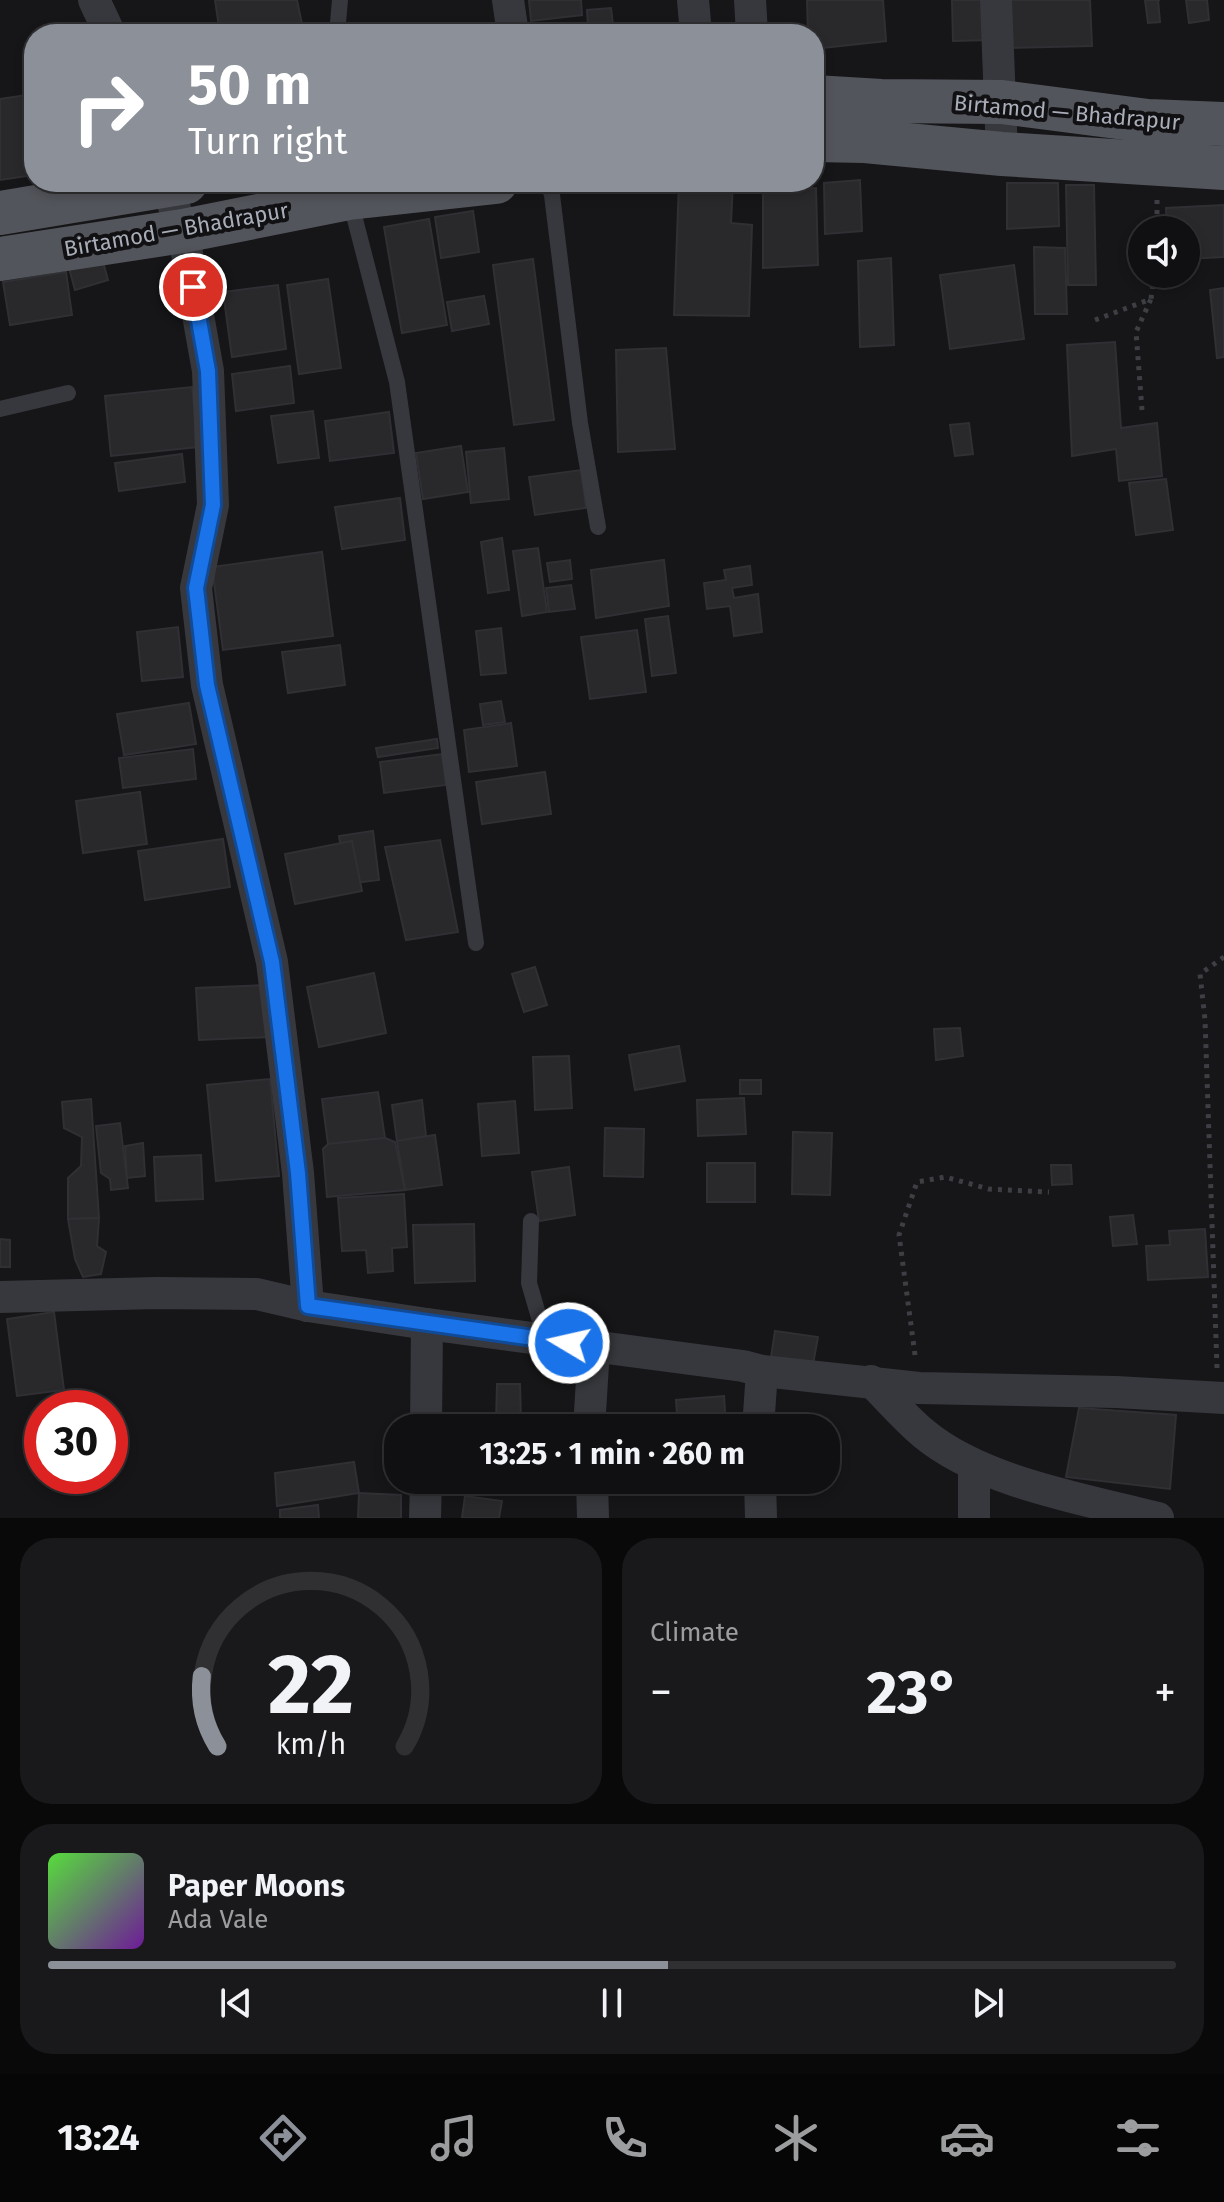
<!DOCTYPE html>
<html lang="en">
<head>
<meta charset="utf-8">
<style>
  body { margin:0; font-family:"Fira Sans",sans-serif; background:#19191b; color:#f1f3f6; height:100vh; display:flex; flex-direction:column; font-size:30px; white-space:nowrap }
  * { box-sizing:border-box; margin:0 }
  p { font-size:26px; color:#9c9d9f }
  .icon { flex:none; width:44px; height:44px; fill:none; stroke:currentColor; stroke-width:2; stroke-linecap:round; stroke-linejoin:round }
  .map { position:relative; height:1518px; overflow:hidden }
  .panel { display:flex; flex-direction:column; gap:20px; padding:20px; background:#09090a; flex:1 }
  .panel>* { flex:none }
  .top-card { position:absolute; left:24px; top:24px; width:800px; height:168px; border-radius:32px; box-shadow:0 4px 12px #0003,0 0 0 2px #303032; background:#8c9099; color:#fff; overflow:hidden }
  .tools { position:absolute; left:1128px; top:216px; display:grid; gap:16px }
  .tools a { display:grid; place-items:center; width:72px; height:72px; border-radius:50%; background:#101012; box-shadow:0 4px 12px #0003,0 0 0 2px #303032; font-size:40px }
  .speed { position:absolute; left:24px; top:1390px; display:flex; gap:16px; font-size:40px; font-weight:700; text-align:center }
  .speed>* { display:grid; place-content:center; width:104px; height:104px; border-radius:50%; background:#101012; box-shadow:0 4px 12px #0003,0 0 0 2px #303032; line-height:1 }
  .speed .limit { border:12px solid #d22; background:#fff; color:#111 }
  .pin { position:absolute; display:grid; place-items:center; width:68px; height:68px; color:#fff; margin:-34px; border:4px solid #fff; border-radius:50%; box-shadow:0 2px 8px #0007 }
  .me { position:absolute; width:88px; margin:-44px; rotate:279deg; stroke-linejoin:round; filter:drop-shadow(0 0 6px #0008) }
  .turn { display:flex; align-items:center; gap:28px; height:168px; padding:0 32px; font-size:36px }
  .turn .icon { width:104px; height:104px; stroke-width:2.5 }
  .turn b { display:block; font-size:56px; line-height:68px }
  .big { font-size:60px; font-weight:700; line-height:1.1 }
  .panel .tile { flex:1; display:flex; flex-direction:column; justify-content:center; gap:12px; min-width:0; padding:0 28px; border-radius:32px; background:#19191b }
  .panel .dial { align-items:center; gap:0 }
  .dial svg { height:208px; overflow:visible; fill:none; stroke:#303032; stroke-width:7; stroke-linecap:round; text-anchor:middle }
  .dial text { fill:#f1f3f6; stroke:none }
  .song { display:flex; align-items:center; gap:24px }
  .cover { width:96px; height:96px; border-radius:12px; background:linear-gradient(135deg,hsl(110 70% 55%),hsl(280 70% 35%)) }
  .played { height:8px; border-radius:4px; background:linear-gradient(90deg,#8c9099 55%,#303032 55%) }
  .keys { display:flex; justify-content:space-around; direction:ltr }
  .heat { display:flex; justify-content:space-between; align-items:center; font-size:44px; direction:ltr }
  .panel .tiles { flex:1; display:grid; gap:20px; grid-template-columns:1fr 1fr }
  .tile:last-child { grid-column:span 2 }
  .trip { position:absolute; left:384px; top:1414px; width:456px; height:80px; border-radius:32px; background:#101012; box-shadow:0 4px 12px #0003,0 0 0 2px #303032; font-weight:700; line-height:80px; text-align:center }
  .tabs { display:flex; height:128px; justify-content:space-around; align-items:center; background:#060607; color:#9c9d9f }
  .tabs .icon { width:56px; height:56px }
  .tabs .active { color:#8c9099 }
  .tabs b { font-size:36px; color:#f1f3f6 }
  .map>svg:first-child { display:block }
  .building { fill:#29292c; stroke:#303034; stroke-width:2 }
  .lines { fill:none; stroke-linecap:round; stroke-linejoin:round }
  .path { stroke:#3d3f44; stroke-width:5; stroke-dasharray:4 6; stroke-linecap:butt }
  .service { stroke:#37383d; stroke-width:16 }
  .minor { stroke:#37383d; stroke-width:32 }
  .primary { stroke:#53555c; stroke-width:44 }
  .route-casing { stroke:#114b97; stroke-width:20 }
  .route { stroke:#1a73e8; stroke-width:14 }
  .labels { text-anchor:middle; stroke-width:8; stroke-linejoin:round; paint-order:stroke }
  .street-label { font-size:22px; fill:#a8adb8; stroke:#111113 }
</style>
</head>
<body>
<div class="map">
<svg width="1224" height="1518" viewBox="0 0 1224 1518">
  <rect width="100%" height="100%" fill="#161618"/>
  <g class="building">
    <polygon points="215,0 297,0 304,34 220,34"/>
    <polygon points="529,0 581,0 582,15 531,21"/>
    <polygon points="807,0 883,0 886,41 814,49 814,34 808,34"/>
    <polygon points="952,0 988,0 990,40 953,41"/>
    <polygon points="1004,0 1090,0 1092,46 1005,48"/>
    <polygon points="1145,0 1160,0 1158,0 1160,22 1148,23"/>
    <polygon points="1186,0 1207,0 1209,20 1189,23"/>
    <polygon points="611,8 613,25 588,27 587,10"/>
    <polygon points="34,94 34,175 0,180 0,99"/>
    <polygon points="860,180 862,231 825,234 824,183"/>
    <polygon points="679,182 733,182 731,223 752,225 749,316 674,315"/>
    <polygon points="1007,183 1058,183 1059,226 1007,229"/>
    <polygon points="1066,185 1094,185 1096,285 1068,285"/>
    <polygon points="816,188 818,265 763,268 763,192"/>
    <polygon points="1224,205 1224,257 1186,259 1186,230 1167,230 1166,208"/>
    <polygon points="473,211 479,252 441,258 435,217"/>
    <polygon points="429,219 447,325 402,333 384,227"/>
    <polygon points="1034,247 1065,248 1067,314 1035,314"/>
    <polygon points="100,251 108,280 75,290 67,261"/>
    <polygon points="891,258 894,345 860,347 858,261"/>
    <polygon points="533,259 554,420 514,425 493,265"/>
    <polygon points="1014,265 1024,339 950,349 940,275"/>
    <polygon points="66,272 72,315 10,325 3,282"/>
    <polygon points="328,279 341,368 299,374 287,285"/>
    <polygon points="278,285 286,349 232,357 223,292"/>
    <polygon points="1224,288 1224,357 1217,358 1210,290"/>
    <polygon points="484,296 489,324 452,331 447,302"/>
    <polygon points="1115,342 1121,428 1157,423 1162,476 1119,481 1116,449 1072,456 1067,345"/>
    <polygon points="666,348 675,449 618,452 616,350"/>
    <polygon points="290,366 294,403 236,411 232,374"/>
    <polygon points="192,387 198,447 111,456 105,396"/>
    <polygon points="313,411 319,458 278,463 271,416"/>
    <polygon points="389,412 394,453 330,461 325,421"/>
    <polygon points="969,423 973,454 955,456 950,425"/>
    <polygon points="461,446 468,492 423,499 416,453"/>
    <polygon points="504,448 509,499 471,503 466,452"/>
    <polygon points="182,454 185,482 119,491 115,463"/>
    <polygon points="581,470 586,508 535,515 529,477"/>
    <polygon points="1166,479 1173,530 1136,535 1129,483"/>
    <polygon points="400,498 405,540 342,549 335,507"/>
    <polygon points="502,538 509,590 488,593 481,542"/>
    <polygon points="538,548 547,612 522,616 513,551"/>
    <polygon points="322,552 333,636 223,650 212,567"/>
    <polygon points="570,560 572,579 550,582 547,563"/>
    <polygon points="664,560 669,606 596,618 591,570"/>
    <polygon points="750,566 752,585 732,588 734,598 758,594 762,632 734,636 730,606 707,609 704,583 726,580 724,570"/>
    <polygon points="571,585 575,609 549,612 546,588"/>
    <polygon points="668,616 676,673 652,676 645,619"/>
    <polygon points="178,627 183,677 142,681 137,632"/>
    <polygon points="501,628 506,673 481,675 476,631"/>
    <polygon points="637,630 646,692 590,699 581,637"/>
    <polygon points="340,645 345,685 288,693 282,652"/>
    <polygon points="501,701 505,722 483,725 480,704"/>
    <polygon points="189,703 196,744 124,755 117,714"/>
    <polygon points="511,723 517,766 469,772 464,730"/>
    <polygon points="437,739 438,748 378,757 376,748"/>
    <polygon points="193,749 196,779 123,788 119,758"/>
    <polygon points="442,754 446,785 384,793 380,762"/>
    <polygon points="545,772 551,814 482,824 476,782"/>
    <polygon points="140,792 147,844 83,853 76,801"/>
    <polygon points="373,831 379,880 347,884 339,836"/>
    <polygon points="223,839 230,887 145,900 138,851"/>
    <polygon points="440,840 458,932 406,940 385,847"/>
    <polygon points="352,841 362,891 295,904 285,854"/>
    <polygon points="535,967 547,1005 524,1012 512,974"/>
    <polygon points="374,973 386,1033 319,1047 307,987"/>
    <polygon points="267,985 269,1037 199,1040 196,988"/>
    <polygon points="960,1028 963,1056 936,1060 934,1029"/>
    <polygon points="679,1046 685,1081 635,1090 629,1055"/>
    <polygon points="569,1056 572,1108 535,1110 533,1057"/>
    <polygon points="270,1079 279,1176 216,1181 207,1085"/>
    <rect x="740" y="1080" width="21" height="14"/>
    <polygon points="378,1092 385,1138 328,1144 322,1099"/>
    <polygon points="744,1098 746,1134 698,1136 697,1100"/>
    <polygon points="91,1099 99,1218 68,1219 68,1178 81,1166 82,1137 64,1128 62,1102"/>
    <polygon points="422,1100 426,1136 397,1141 392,1105"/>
    <polygon points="515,1101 519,1153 482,1156 478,1104"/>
    <polygon points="120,1123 128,1188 111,1190 110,1179 101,1173 96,1126"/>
    <polygon points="605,1128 644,1129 643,1177 604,1176"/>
    <polygon points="793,1132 832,1133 830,1195 792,1194"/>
    <polygon points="435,1135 442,1185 405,1190 397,1141"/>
    <polygon points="385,1138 395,1142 405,1190 327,1197 323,1149 328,1144"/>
    <polygon points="143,1143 145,1176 127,1178 125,1146"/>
    <polygon points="201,1155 203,1199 156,1201 154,1157"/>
    <rect x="707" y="1163" width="48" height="39"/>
    <polygon points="1051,1165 1071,1165 1072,1184 1052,1185"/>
    <polygon points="569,1167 575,1215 539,1221 532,1172"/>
    <polygon points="404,1194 407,1247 392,1248 393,1271 368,1273 366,1250 342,1251 338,1198"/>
    <polygon points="1133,1215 1137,1244 1113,1246 1110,1217"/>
    <polygon points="99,1218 97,1246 106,1252 101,1274 83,1277 75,1259 68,1219"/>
    <polygon points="474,1224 475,1281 415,1283 413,1225"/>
    <polygon points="1205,1229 1208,1277 1148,1280 1146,1246 1170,1245 1169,1231"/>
    <polygon points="0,1239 10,1240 10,1267 0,1267"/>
    <polygon points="54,1312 64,1390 17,1396 7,1319"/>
    <polygon points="775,1331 818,1337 813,1364 771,1357"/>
    <polygon points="497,1384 520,1384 521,1420 496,1421"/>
    <polygon points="724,1396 726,1428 678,1428 676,1400"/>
    <polygon points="1079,1408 1176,1415 1170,1489 1066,1477"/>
    <polygon points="354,1462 359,1493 277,1506 275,1473"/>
    <polygon points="359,1493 401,1495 401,1518 358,1518"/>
    <polygon points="465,1496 502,1501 499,1518 462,1518"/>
    <polygon points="318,1505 319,1518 280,1518 280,1510"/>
  </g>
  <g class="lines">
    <g class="path">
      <polyline points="573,191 623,182"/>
      <polyline points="1157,200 1157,230"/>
      <polyline points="1095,320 1151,299 1154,274"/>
      <polyline points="1142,410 1136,332 1151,299"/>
      <polyline points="915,1355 899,1235 917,1182 945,1177 989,1189 1049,1192"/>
      <polyline points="1217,1368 1205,1020 1200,974 1224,957"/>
    </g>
    <g class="service">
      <polyline points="337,34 340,0"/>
      <polyline points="547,182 552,195 580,423 598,527"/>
      <polyline points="350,200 397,382 476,943"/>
      <polyline points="0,409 68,393"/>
      <polyline points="531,1221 529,1283 545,1338"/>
    </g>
    <g class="minor">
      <polyline points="94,0 110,34"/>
      <polyline points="508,0 513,34"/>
      <polyline points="693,0 696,34"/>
      <polyline points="750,0 752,34"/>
      <polyline points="996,0 1002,154"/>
      <polyline points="165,182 183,231 208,371 213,505 196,588 207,685 272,962 298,1173 308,1306"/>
      <polyline points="0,1297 157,1293 257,1294 308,1306 427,1324 743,1366 762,1371 919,1388 1116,1392 1224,1398"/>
      <path d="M871 1381C888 1398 904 1417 923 1433 981 1482 1084 1499 1158 1518"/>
      <polyline points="426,1428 427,1324"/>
      <polyline points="589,1428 594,1348"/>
      <polyline points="758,1428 762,1371"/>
      <polyline points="592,1480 593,1518"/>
      <polyline points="760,1480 761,1518"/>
      <polyline points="425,1518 426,1480"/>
      <polyline points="974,1518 974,1465"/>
    </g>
    <g class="primary">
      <polyline points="814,97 881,101 1002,102 1148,121 1224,124"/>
      <polyline points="814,140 865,141 1002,154 1224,168"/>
      <polyline points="0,213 186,182"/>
      <polyline points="0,259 183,231 349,198 496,182"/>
    </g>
  </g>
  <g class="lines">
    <defs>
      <polyline id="route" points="193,287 208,371 213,505 196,588 207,685 272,962 298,1173 308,1306 569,1343"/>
    </defs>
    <use href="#route" class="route-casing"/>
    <use href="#route" class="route"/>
  </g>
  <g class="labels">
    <g class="street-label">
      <text transform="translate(1067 112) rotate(5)" y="8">Birtamod — Bhadrapur</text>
      <text transform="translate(176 229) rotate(-10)" y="8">Birtamod — Bhadrapur</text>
    </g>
  </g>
</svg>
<div class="tools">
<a><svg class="icon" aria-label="sound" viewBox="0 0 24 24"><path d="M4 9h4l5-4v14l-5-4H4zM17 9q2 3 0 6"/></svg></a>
</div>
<div class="speed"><div class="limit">30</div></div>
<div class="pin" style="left:193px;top:287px;background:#d93025"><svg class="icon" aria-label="arrive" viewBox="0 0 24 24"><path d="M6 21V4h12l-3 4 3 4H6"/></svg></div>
<svg class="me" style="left:569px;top:1343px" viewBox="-20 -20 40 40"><circle r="17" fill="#1a73e8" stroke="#fff" stroke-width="3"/><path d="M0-11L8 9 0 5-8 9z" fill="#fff"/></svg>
<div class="trip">13:25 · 1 min · 260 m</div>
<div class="top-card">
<div class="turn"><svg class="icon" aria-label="right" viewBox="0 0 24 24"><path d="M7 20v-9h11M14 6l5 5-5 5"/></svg><div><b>50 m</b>Turn right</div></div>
</div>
</div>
<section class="panel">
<div class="tiles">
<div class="tile dial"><svg viewBox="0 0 100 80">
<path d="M14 69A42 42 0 1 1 86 69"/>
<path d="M14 69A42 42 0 0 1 8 42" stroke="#8c9099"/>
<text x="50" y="56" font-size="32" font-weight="700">22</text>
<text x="50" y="72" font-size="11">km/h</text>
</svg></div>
<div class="tile"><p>Climate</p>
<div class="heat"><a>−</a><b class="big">23°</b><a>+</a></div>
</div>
<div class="tile">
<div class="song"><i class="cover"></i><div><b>Paper Moons</b><p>Ada Vale</p></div></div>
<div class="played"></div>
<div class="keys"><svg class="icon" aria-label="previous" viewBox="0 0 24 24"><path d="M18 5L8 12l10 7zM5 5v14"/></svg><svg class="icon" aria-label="pause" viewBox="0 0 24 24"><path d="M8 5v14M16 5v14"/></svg><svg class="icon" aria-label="next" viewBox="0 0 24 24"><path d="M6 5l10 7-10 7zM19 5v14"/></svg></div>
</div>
</div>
</section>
<nav class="tabs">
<b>13:24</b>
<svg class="icon active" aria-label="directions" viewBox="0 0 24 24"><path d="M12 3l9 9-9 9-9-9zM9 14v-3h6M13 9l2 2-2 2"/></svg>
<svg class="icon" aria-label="music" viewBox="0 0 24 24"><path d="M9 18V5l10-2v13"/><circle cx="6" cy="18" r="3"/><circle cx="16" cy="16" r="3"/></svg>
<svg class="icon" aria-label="phone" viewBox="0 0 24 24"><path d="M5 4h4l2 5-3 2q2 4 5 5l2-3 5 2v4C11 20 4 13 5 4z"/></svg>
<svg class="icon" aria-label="climate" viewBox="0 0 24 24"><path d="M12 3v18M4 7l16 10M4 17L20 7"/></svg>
<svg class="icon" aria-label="car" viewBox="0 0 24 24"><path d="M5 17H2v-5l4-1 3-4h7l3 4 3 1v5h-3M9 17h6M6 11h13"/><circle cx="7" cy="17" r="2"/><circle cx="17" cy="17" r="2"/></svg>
<svg class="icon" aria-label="filters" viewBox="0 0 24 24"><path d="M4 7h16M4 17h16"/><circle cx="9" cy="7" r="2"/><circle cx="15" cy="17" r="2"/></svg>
</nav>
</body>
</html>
